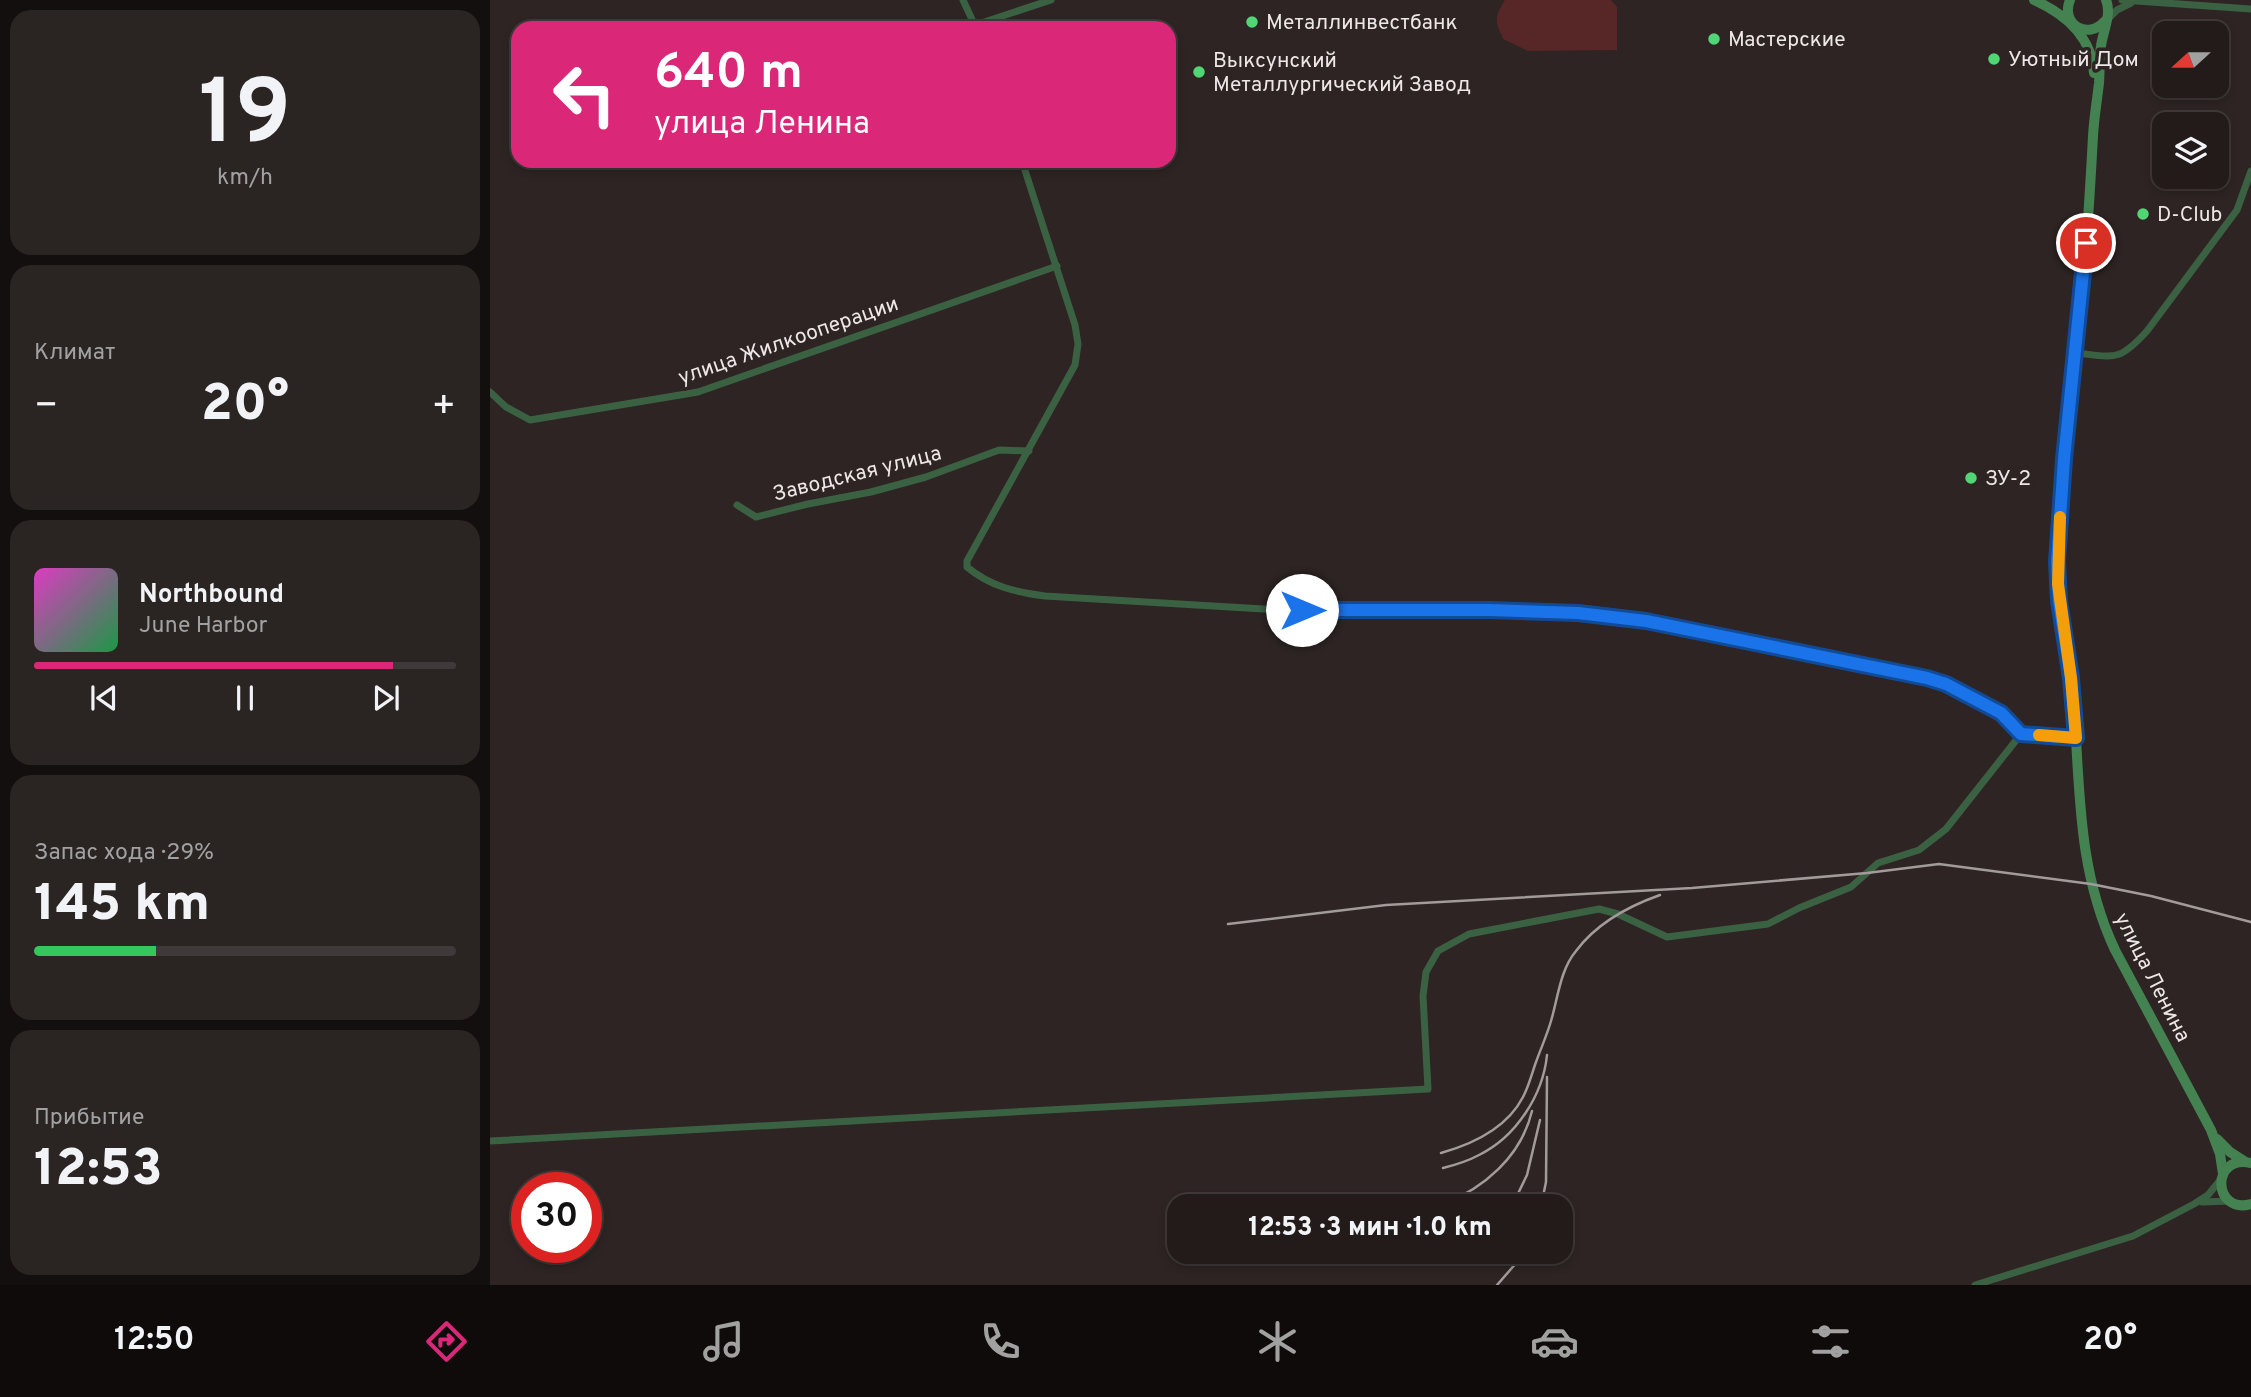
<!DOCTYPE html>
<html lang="ru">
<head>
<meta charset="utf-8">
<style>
  body { margin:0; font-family:Overpass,sans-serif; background:#2a2423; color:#f1f3f6; height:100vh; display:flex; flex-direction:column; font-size:26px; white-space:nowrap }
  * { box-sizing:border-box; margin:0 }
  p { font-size:23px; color:#a2a1a2 }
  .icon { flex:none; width:38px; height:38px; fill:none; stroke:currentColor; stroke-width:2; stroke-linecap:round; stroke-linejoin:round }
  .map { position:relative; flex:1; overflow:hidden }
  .drawer { display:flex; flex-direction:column; gap:10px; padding:10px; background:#130f0e; width:490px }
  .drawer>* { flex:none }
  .top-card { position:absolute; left:21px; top:21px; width:665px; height:147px; border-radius:21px; box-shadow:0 4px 10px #0003,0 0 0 2px #3f3939; background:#db2777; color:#fff; overflow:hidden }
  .needle { width:46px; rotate:249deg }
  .buttons { position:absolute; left:1662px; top:21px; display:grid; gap:14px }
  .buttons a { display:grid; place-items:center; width:77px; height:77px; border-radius:14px; background:#221b1a; box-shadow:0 4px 10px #0003,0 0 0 2px #3f3939; font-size:35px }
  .speed { position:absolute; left:21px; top:1172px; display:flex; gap:14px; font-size:35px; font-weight:700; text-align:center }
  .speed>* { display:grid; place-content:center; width:91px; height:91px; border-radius:50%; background:#221b1a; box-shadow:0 4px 10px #0003,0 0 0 2px #3f3939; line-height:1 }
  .speed .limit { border:10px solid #d22; background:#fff; color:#111 }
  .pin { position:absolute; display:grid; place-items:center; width:60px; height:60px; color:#fff; margin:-30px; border:4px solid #fff; border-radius:50%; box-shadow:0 2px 7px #0007 }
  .me { position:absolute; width:77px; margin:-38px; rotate:90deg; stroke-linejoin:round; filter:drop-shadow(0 0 5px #0008) }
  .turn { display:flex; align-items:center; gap:24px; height:147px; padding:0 28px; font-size:32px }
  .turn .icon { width:91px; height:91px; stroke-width:2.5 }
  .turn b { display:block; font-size:49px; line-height:60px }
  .big { font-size:52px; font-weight:800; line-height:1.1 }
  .drawer .tile { flex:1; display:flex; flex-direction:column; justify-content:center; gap:10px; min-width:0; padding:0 24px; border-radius:21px; background:#2a2423 }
  .drawer .dial { align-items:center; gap:0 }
  .dial b { font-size:91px; line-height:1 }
  .song { display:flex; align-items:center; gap:21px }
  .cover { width:84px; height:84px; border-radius:10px; background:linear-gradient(135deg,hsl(310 70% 55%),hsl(140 70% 35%)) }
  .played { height:7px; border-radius:4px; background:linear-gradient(90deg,#db2777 85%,#3f3939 85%) }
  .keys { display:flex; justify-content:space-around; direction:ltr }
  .heat { display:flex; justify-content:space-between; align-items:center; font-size:38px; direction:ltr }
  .charge { height:10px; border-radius:5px; background:linear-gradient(90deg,#34c759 29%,#3f3939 0) }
  .trip { position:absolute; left:677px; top:1194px; width:406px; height:70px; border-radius:21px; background:#221b1a; box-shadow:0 4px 10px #0003,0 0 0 2px #3f3939; font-weight:800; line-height:70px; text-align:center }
  .tabs { display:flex; height:112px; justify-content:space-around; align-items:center; background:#0e0b0a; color:#a2a1a2 }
  .tabs .icon { width:49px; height:49px }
  .tabs .current { color:#db2777 }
  .tabs b { font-size:32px; color:#f1f3f6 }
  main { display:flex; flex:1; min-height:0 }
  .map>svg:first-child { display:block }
  .green { fill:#572627 }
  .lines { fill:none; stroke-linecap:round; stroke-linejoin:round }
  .street { stroke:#3b6143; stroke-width:7 }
  .secondary { stroke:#448251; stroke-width:10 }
  .rail { stroke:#a39b9b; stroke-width:2.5 }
  .route-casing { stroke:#114b97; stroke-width:18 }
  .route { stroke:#1a73e8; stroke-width:12 }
  .slow { stroke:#f59e0b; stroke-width:12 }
  .poi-dot { fill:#50d674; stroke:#2d2423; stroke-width:2.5 }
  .labels { text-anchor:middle; stroke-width:7; stroke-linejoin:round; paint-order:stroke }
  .poi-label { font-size:21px; fill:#eee7e7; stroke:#2d2423; text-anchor:start }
  .street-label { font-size:21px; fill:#eee7e7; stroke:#2d2423 }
</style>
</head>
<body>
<main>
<section class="drawer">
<div class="tile dial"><b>19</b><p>km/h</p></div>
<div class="tile"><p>Климат</p>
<div class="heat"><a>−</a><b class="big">20°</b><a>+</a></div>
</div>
<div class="tile">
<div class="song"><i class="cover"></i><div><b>Northbound</b><p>June Harbor</p></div></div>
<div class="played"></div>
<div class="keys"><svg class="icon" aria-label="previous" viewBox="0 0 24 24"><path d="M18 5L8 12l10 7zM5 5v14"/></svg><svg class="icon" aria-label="pause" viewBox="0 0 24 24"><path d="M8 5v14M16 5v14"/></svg><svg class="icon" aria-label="next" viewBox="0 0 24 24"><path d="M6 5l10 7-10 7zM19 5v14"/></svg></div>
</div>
<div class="tile"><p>Запас хода · 29%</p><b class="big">145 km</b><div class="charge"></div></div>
<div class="tile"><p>Прибытие</p><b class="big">12:53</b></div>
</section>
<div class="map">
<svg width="1761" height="1285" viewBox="0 0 1761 1285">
  <rect width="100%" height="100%" fill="#2d2423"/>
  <path class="green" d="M1015 0H1121L1127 7V50L1038 51 1013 39C1005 21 1004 17 1015 0Z"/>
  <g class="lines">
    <g class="street">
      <polyline points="473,0 486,28"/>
      <polyline points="1632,0 1761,9"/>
      <polyline points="1617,20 1627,10 1641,3"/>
      <polyline points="485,25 561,0"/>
      <path d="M1586 353C1625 357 1629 362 1657 331L1747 210 1761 171"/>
      <polyline points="0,392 16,407 40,420 208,392 567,266"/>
      <polyline points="247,505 266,517 318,504 381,492 436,477 509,450 539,451"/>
      <polyline points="1531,734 1586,738"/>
      <path d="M0 1141 938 1089 933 996 936 972 948 951 979 934 1109 909 1128 914 1177 937 1278 924 1309 908 1361 887 1388 863 1429 850 1456 829 1531 734 1511 713 1456 684 1437 678 1156 621 1065 611 792 610 555 596C526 592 501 587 477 567V561L585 365 588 344 585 325 532 161"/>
      <polyline points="1712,1202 1740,1201"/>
      <polyline points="1485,1285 1643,1236 1704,1204 1718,1195 1731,1179"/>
    </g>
    <g class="secondary">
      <path d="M1544 0C1575 14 1602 37 1604 73"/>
      <path d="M1580 0C1570 24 1598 41 1615 21"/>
      <path d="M1616 0C1622 14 1613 31 1611 46 1609 58 1610 71 1609 83 1607 101 1604 118 1603 136 1599 212 1594 288 1585 363 1578 430 1567 497 1567 564 1567 617 1582 669 1585 722 1590 802 1590 876 1625 950L1721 1130 1730 1154 1733 1174"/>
      <polyline points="1727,1139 1740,1152 1754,1161"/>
      <path d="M1761 1163C1720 1154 1723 1215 1761 1204"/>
    </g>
    <g class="rail">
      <polyline points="738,924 896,905 1202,888 1377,873 1449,864 1601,884 1661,896 1761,922"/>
      <path d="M951 1153C983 1144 1017 1128 1033 1097 1039 1086 1042 1073 1046 1062 1051 1048 1057 1035 1061 1021 1068 998 1070 970 1086 951 1106 924 1139 906 1170 895"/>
      <path d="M953 1168C965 1165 978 1161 989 1155 1026 1137 1053 1095 1057 1055"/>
      <path d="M952 1205C994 1188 1031 1157 1042 1111"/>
      <polyline points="1022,1206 1037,1175 1050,1120"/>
      <polyline points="1051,1206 1056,1182 1057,1077"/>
      <polyline points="956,1255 964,1251"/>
      <polyline points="1007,1285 1028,1261 1033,1251"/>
    </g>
  </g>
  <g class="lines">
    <defs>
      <polyline id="route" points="812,610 1000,610 1088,613 1156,621 1437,678 1456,684 1511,713 1531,734 1586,738 1581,678 1569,601 1567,562 1574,459 1596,243"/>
    </defs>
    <use href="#route" class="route-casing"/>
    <use href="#route" class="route"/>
    <polyline class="slow" points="1549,735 1586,738 1581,678 1568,584 1570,517"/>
  </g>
  <g class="poi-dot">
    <circle cx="762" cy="22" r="7"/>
    <circle cx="1224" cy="39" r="7"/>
    <circle cx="1504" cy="59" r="7"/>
    <circle cx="709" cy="72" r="7"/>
    <circle cx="1653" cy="214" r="7"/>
    <circle cx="1481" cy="478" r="7"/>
  </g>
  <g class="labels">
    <g class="poi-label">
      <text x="776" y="29">Металлинвестбанк</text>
      <text x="1238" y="46">Мастерские</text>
      <text x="1518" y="66">Уютный Дом</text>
      <text x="723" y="67">Выксунский<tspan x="723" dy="24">Металлургический Завод</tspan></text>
      <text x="1667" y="221">D-Club</text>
      <text x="1495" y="485">ЗУ-2</text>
    </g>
    <g class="street-label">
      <text transform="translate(298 340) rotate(-19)" y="7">улица Жилкооперации</text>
      <text transform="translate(367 473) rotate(-14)" y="7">Заводская улица</text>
      <text transform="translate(1663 977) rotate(63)" y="7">улица Ленина</text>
    </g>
  </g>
</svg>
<div class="buttons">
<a><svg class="needle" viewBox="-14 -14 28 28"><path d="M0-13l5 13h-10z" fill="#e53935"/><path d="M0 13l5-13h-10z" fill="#a2a1a2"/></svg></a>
<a><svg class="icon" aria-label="layers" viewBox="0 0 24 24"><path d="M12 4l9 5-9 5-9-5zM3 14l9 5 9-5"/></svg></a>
</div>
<div class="speed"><div class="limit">30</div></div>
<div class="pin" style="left:1596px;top:243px;background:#d93025"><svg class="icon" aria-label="arrive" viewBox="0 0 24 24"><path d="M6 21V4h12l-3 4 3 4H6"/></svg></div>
<svg class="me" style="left:812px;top:610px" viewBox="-20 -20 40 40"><circle r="19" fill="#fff"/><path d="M0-13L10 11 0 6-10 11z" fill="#1a73e8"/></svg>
<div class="trip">12:53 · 3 мин · 1.0 km</div>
<div class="top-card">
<div class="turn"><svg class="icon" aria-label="left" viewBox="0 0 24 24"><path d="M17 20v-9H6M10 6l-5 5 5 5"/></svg><div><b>640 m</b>улица Ленина</div></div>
</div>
</div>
</main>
<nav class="tabs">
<b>12:50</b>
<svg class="icon current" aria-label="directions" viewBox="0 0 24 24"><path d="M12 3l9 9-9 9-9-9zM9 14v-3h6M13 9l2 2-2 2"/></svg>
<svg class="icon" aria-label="music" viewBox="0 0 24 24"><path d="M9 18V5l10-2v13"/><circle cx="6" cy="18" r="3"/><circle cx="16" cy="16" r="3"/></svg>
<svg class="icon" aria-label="phone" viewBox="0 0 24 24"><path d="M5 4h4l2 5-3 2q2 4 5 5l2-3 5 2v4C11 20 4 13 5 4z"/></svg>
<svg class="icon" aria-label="climate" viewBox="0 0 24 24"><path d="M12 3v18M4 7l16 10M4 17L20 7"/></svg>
<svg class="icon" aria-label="car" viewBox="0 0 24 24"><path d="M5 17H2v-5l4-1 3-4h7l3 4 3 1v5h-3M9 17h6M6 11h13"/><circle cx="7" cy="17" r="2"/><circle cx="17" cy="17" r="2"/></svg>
<svg class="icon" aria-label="filters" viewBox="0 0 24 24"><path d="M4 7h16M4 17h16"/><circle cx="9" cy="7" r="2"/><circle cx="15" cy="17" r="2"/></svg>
<b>20°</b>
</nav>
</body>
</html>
